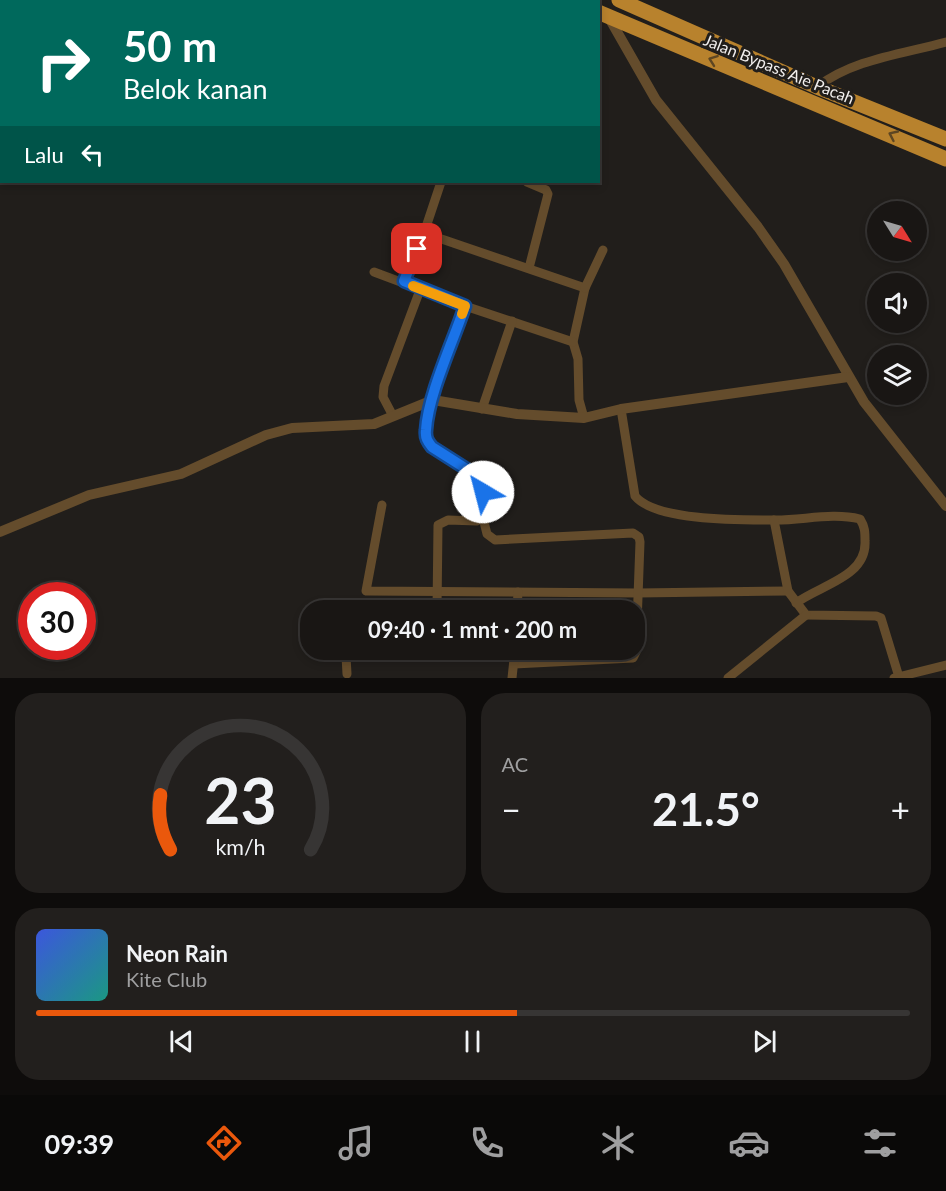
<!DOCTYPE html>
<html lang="id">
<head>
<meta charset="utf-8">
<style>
  body { margin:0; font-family:Lato,sans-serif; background:#221f1d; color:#f1f3f6; height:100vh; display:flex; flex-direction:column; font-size:22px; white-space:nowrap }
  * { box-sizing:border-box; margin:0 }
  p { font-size:20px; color:#9f9fa0 }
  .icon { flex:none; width:33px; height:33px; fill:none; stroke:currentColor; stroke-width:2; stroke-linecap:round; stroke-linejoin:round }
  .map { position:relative; height:678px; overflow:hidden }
  .drawer { display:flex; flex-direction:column; gap:15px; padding:15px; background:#0e0c0b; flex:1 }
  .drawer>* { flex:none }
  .banner { position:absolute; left:0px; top:0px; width:600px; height:183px; box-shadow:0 3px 9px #0003,0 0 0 2px #373534; background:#00695c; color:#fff; overflow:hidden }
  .needle { width:39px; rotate:127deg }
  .tools { position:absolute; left:867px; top:201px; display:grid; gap:12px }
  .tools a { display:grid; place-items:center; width:60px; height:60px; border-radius:50%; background:#191614; box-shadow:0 3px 9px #0003,0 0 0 2px #373534; font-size:30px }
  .speed { position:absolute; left:18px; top:582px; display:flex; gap:12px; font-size:30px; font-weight:700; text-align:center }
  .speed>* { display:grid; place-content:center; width:78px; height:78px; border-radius:50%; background:#191614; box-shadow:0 3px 9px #0003,0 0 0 2px #373534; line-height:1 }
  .speed .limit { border:9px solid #d22; background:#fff; color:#111 }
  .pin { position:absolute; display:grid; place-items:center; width:51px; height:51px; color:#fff; margin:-26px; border-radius:12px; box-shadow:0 3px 9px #0006 }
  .me { position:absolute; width:66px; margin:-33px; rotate:323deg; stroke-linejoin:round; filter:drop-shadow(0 0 4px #0008) }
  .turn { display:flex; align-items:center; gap:21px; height:126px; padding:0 24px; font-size:27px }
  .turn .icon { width:78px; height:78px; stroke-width:2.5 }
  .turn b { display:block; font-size:42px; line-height:51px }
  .then { display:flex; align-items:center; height:57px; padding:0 24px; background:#0003; gap:12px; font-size:22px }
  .big { font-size:45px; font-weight:700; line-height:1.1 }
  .drawer .widget { flex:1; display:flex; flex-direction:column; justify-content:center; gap:9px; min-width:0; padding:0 21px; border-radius:24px; background:#221f1d }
  .drawer .dial { align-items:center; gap:0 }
  .dial svg { height:156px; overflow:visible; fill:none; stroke:#373534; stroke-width:7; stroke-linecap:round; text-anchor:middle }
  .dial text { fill:#f1f3f6; stroke:none }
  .song { display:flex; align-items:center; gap:18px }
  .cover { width:72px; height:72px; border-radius:9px; background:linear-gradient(135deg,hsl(230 70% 55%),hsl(170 70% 35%)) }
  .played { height:6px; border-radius:3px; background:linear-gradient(90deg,#ea580c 55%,#373534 55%) }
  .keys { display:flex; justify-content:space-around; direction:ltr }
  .heat { display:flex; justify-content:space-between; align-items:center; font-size:33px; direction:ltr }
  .drawer .tiles { flex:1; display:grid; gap:15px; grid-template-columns:1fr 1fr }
  .widget:last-child { grid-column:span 2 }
  .trip { position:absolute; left:300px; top:600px; width:345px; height:60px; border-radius:24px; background:#191614; box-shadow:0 3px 9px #0003,0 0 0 2px #373534; font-weight:700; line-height:60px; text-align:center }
  .tabs { display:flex; height:96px; justify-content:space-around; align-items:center; background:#0a0908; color:#9f9fa0 }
  .tabs .icon { width:42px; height:42px }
  .tabs .on { color:#ea580c }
  .tabs b { font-size:27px; color:#f1f3f6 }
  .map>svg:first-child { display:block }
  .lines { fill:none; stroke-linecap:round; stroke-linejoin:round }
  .minor { stroke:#644c2c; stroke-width:9 }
  .tertiary { stroke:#644c2c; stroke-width:10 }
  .trunk { stroke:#b8822d; stroke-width:15 }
  .oneway { stroke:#5d4622 }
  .route-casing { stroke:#114b97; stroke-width:15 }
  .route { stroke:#1a73e8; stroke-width:10 }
  .slow { stroke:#f59e0b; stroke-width:10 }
  .labels { text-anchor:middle; stroke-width:6; stroke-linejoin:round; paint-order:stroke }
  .street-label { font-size:16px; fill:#f2efee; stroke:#211e1b }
</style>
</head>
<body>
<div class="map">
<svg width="946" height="678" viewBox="0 0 946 678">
  <rect width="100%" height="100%" fill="#211e1b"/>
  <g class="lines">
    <g class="minor">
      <polyline points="152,0 155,2"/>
      <polyline points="39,2 40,0"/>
      <polyline points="290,2 291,0"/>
      <polyline points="0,8 2,9"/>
      <polyline points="0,69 2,69"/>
      <path d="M817 87C853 59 903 54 946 42"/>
      <polyline points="0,125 2,126"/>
      <polyline points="527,182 546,190 548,194 529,268"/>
      <polyline points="424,233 585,288 573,342 578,359 579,400 584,418"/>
      <polyline points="374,272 465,306 573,342"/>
      <polyline points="404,281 424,233 441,182"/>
      <polyline points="585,288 603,250"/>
      <polyline points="482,409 512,321"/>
      <path d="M621 409 635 496C655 521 740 520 772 520 801 521 831 512 860 519 865 527 865 532 865 541 867 577 820 585 796 603"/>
      <polyline points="393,416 383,397 384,386 420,290"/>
      <polyline points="382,505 366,591 638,593 788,591"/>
      <polyline points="483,518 487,534 495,540 633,533 639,537 640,542 636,652 633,658 514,664"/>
      <polyline points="774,520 788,591 806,615 876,616 881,618 899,677"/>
      <path d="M437 610 438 525 448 520 477 521 485 515 480 481C467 465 440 460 429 443 418 427 457 329 465 306"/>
      <polyline points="517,610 518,592"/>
      <polyline points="396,650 433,653 435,650"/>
      <polyline points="347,674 346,656 352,650"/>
      <polyline points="512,678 515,650"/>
      <polyline points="728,678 806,615"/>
      <polyline points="894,678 946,665"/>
    </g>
    <g class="tertiary">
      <polyline points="608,16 656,100 758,227 784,264 864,402 946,506"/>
      <polyline points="0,532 89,495 181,474 266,435 292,428 374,424 433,400 517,414 584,418 621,409 848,377"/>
    </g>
    <g class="trunk">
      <polyline points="565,0 569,2"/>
      <polyline points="619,0 817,87 946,139"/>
      <polyline points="598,12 946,159"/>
    </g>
  </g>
  <defs><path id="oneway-chevron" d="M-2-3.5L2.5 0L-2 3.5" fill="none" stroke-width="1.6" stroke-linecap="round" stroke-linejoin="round" transform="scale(1.5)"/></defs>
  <g class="oneway">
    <use href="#oneway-chevron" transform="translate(713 60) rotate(-160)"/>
    <use href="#oneway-chevron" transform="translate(893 135) rotate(-155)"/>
  </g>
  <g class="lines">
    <defs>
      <path id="route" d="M417 249 404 281 465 306C453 342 428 395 426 430 425 438 428 442 432 447L476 475 483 492"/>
    </defs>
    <use href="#route" class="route-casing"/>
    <use href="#route" class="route"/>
    <polyline class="slow" points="413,286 465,306 462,314"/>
  </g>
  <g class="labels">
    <g class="street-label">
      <text transform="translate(779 69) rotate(22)" y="6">Jalan Bypass Aie Pacah</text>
    </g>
  </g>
</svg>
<div class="tools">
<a><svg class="needle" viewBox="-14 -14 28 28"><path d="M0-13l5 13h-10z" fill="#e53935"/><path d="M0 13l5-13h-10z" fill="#9f9fa0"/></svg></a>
<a><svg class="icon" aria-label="sound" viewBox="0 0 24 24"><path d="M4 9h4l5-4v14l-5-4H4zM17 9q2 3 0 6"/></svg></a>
<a><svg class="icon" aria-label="layers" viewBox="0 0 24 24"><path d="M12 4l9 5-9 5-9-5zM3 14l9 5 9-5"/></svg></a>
</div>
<div class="speed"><div class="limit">30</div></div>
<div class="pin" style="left:417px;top:249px;background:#d93025"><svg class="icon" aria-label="arrive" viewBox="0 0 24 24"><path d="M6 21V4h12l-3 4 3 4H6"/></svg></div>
<svg class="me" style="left:483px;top:492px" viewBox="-20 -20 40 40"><circle r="19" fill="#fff"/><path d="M0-13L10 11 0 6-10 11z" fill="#1a73e8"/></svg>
<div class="trip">09:40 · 1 mnt · 200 m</div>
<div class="banner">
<div class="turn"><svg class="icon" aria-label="right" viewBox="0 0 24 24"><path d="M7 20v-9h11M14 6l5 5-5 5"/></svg><div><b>50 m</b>Belok kanan</div></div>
<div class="then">Lalu<svg class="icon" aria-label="left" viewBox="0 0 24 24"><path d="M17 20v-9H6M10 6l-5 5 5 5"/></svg></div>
</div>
</div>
<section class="drawer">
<div class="tiles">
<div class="widget dial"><svg viewBox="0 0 100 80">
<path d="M14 69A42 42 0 1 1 86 69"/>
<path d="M14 69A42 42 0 0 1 9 41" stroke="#ea580c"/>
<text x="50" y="56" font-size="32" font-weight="700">23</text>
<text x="50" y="72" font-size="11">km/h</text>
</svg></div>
<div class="widget"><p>AC</p>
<div class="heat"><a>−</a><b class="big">21.5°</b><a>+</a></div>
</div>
<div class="widget">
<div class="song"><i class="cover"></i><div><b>Neon Rain</b><p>Kite Club</p></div></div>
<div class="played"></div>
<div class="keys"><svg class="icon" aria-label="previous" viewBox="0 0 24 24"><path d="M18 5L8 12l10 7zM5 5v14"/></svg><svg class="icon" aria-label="pause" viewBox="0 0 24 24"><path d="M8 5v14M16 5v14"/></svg><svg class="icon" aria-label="next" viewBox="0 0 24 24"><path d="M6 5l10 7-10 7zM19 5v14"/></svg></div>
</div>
</div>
</section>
<nav class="tabs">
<b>09:39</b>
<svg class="icon on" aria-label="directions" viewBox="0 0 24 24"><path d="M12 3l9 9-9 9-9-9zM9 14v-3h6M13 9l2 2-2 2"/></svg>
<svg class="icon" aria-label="music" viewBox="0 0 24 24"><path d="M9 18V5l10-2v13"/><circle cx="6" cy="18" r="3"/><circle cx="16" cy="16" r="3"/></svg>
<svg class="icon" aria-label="phone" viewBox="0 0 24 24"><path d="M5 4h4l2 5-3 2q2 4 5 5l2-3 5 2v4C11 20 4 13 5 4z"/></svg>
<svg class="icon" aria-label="climate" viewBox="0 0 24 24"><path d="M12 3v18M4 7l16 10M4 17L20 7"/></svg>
<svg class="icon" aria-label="car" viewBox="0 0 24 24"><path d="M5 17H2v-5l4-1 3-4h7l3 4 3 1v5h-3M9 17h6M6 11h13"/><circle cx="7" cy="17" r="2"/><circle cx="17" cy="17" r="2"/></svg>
<svg class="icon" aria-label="filters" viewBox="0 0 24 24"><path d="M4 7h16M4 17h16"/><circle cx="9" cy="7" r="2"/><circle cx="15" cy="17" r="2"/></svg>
</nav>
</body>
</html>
